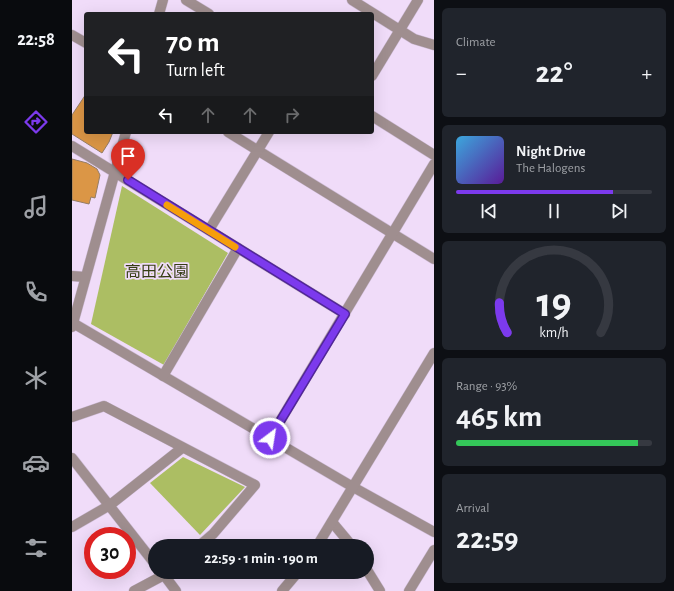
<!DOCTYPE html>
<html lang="en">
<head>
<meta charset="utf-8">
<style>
  body { margin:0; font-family:"Alegreya Sans","Noto Sans JP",sans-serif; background:#20242c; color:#f1f3f6; height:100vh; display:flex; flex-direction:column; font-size:15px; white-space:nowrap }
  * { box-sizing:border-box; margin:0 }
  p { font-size:13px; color:#9ea1a6 }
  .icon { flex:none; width:22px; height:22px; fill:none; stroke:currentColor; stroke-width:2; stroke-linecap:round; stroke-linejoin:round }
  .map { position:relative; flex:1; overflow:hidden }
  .details { display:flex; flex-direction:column; gap:8px; padding:8px; background:#0d0f14; width:240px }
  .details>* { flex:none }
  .banner { position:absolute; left:12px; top:12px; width:290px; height:122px; border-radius:4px; box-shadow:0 4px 16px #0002; background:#202124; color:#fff; overflow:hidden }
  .speed { position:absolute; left:12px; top:527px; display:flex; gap:8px; font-size:20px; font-weight:700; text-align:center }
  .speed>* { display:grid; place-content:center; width:52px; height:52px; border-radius:50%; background:#171b24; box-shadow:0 4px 16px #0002; line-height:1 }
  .speed .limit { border:6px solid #d22; background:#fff; color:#111 }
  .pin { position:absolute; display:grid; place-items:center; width:34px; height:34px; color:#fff; margin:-41px -17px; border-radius:50% 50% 50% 0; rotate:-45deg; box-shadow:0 0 4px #0007 }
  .pin .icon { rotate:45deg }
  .me { position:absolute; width:44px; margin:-22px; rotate:31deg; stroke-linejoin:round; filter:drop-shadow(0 0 3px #0008) }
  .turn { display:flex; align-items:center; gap:14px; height:84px; padding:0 16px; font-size:18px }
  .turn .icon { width:52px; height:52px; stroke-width:2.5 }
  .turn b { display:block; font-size:28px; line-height:34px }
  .lanes { display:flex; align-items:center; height:38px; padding:0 16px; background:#0003; justify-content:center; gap:20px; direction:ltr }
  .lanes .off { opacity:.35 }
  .big { font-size:30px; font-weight:700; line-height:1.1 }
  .details .card { flex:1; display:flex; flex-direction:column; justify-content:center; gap:6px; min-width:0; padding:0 14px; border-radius:6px; background:#20242c }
  .details .dial { align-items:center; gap:0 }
  .dial svg { height:104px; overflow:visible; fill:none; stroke:#363941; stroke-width:7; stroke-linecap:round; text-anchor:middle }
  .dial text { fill:#f1f3f6; stroke:none }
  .song { display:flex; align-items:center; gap:12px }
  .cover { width:48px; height:48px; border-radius:6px; background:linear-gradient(135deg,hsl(200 70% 55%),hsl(270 70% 35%)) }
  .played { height:4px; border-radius:2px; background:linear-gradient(90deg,#7c3aed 80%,#363941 80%) }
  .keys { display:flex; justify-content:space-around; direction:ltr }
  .heat { display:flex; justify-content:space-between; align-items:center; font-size:22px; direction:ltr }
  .charge { height:6px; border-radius:3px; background:linear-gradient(90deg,#34c759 93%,#363941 0) }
  .trip { position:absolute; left:76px; top:539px; width:226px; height:40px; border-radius:20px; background:#171b24; box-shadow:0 4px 16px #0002; font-weight:700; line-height:40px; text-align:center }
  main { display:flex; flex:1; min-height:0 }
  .dock { display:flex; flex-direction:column; width:72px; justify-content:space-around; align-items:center; background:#090b0e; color:#9ea1a6 }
  .dock .icon { width:28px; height:28px }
  .dock .on { color:#7c3aed }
  .dock b { font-size:18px; color:#f1f3f6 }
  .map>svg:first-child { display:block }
  .green { fill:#acbe63 }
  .building { fill:#db9646; stroke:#947d65 }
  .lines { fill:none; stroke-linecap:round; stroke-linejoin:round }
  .minor-casing { stroke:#cdbbd5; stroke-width:11 }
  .minor { stroke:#9f8e8f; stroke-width:10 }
  .route-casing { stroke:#51269a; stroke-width:10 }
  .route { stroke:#7c3aed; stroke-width:7 }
  .slow { stroke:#f59e0b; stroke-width:7 }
  .labels { text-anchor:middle; stroke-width:3.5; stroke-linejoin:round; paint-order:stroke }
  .park-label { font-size:16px; fill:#363d14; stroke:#f0dcf9 }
</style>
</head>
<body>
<main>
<nav class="dock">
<b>22:58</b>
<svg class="icon on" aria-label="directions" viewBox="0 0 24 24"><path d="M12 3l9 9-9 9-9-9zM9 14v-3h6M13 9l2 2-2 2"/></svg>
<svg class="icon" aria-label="music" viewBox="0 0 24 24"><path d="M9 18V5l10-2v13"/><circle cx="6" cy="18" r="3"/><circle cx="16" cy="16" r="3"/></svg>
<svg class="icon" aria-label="phone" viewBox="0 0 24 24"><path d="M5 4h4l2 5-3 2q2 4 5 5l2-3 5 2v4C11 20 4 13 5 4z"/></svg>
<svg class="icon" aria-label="climate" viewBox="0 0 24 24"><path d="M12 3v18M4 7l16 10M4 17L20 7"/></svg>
<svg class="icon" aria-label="car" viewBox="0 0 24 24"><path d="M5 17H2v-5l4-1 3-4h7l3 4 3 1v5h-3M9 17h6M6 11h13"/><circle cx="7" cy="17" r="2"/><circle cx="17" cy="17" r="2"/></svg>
<svg class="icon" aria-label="filters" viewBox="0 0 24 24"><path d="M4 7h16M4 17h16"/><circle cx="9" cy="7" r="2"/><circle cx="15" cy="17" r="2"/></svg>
</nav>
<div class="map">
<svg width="362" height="591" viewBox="0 0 362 591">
  <rect width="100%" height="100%" fill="#f0dcf9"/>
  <g class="green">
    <polygon points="50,186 156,253 92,365 19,324"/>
    <polygon points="111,457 173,487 128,535 78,483"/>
  </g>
  <g class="building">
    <polygon points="14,94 14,132 41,132 37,142 30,153 0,134 0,115"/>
    <polygon points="0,159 15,163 25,169 28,175 23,198 19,197 17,204 0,200"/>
  </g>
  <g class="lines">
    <defs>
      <g id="minor">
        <polyline points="114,0 137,14"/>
        <polyline points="280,0 342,39 362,45"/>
        <polyline points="87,14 91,0"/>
        <polyline points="0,35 14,43"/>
        <polyline points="300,76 346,0"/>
        <polyline points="300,116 362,155"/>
        <polyline points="156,132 362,259"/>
        <polyline points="0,146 273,314"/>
        <polyline points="137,230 197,132"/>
        <polyline points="0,276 13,277"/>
        <polyline points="1,323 281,487 362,532"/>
        <polyline points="0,327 54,132"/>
        <polyline points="91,376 166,248"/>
        <polyline points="0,417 32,406 183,485 141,534 127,546"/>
        <polyline points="198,438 362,164"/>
        <polyline points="0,458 83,564"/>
        <polyline points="260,522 280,546"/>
        <polyline points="0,527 38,505 110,448"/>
        <polyline points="245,546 362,353"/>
        <polyline points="295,570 308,591"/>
        <polyline points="95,572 92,575 104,591"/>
        <polyline points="62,591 92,575 89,572"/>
        <polyline points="210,591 226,572"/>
        <polyline points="337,591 362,550"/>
      </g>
    </defs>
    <use href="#minor" class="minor-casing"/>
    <use href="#minor" class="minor"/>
  </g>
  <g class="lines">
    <defs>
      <polyline id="route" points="56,180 273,314 198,438"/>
    </defs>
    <use href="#route" class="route-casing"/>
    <use href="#route" class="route"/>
    <polyline class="slow" points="95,205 163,247"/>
  </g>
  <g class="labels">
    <g class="park-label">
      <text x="85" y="277">高田公園</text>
    </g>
  </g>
</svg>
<div class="speed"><div class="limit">30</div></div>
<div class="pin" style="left:56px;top:180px;background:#d93025"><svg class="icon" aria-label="arrive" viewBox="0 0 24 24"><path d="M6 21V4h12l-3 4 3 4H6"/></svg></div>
<svg class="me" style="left:198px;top:438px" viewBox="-20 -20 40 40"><circle r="17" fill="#7c3aed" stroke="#fff" stroke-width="3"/><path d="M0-11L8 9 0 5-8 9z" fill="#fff"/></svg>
<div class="trip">22:59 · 1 min · 190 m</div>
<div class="banner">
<div class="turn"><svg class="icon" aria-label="left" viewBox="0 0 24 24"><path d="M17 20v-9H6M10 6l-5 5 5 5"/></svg><div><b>70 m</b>Turn left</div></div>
<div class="lanes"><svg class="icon" aria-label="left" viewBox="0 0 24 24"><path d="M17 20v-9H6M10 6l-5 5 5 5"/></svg><svg class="icon off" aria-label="ahead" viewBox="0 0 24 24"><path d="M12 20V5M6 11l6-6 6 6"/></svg><svg class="icon off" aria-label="ahead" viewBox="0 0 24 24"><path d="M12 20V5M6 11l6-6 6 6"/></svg><svg class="icon off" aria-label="right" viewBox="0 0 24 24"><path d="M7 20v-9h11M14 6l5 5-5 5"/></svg></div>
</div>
</div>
<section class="details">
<div class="card"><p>Climate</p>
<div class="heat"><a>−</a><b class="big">22°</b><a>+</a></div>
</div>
<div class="card">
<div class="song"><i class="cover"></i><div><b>Night Drive</b><p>The Halogens</p></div></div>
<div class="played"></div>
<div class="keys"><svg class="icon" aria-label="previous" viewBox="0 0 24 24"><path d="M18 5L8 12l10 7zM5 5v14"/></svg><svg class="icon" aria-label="pause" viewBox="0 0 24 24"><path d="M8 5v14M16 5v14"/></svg><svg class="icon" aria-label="next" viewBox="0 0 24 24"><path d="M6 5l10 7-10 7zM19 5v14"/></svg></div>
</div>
<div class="card dial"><svg viewBox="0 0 100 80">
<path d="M14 69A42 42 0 1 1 86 69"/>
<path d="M14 69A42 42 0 0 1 8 46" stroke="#7c3aed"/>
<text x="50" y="56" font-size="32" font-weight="700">19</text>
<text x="50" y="72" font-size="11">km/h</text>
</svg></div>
<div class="card"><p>Range · 93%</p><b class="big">465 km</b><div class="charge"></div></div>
<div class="card"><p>Arrival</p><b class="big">22:59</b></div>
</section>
</main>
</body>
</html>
